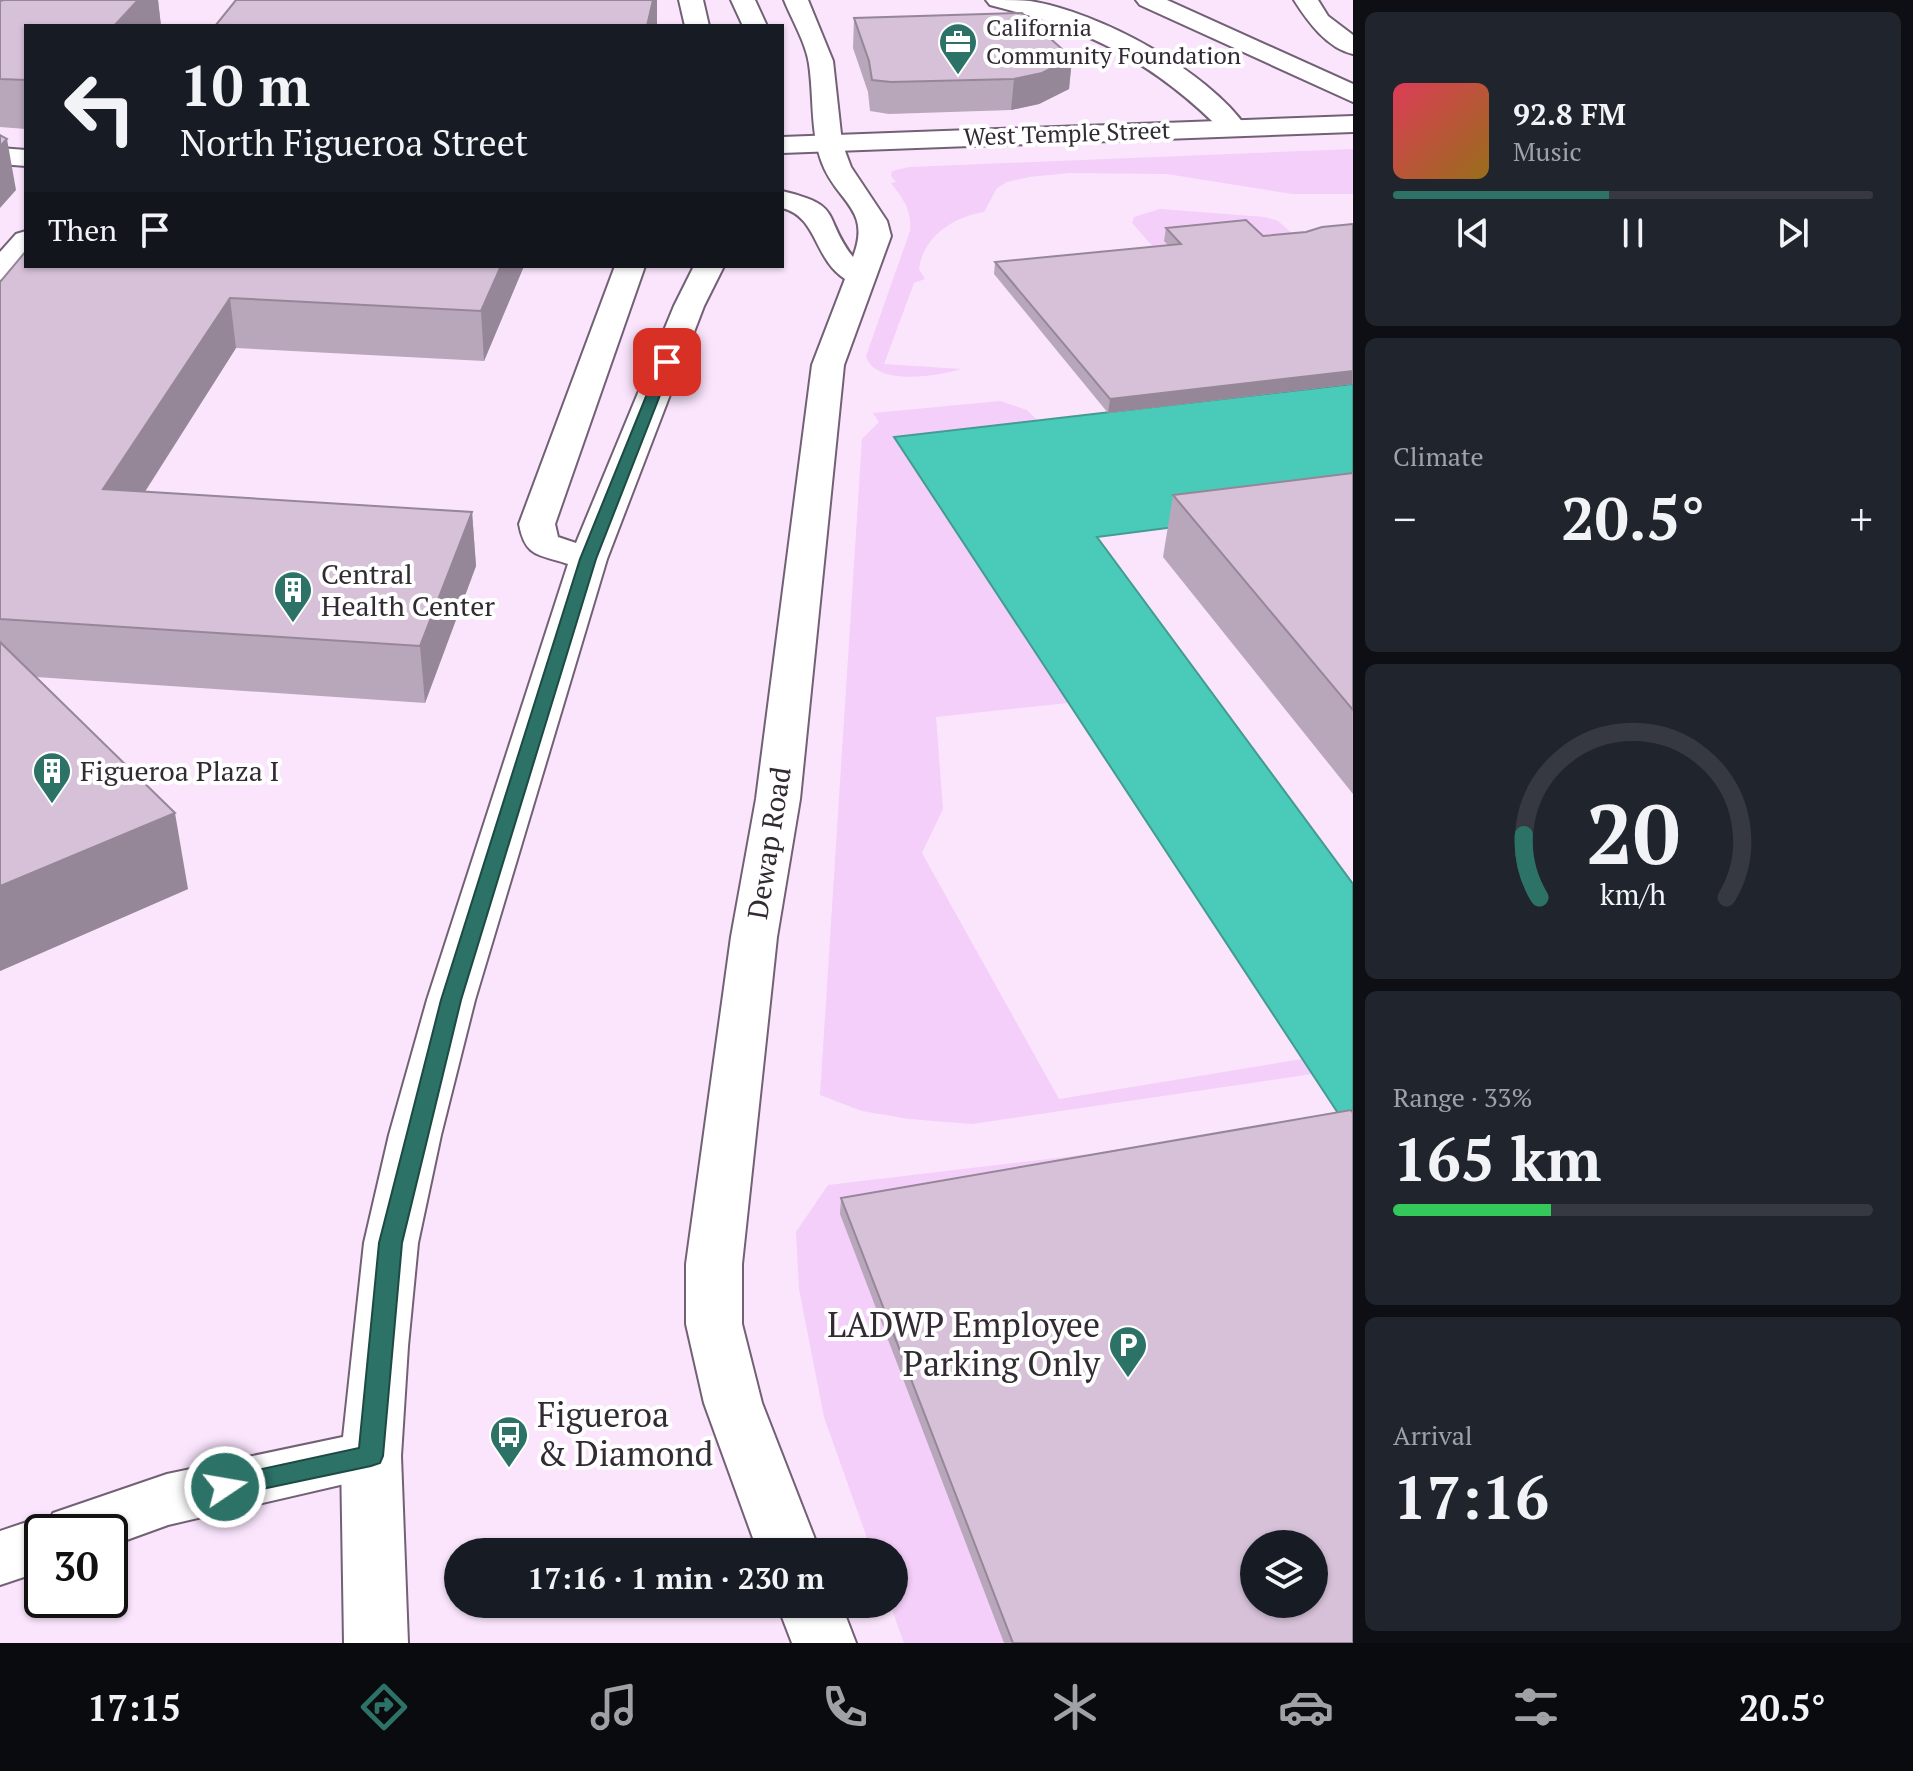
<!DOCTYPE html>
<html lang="en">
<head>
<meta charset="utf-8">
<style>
  body { margin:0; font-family:"PT Serif",serif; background:#20242c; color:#f1f3f6; height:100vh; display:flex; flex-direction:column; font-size:30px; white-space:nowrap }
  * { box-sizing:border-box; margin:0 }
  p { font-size:26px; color:#9ea1a6 }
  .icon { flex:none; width:44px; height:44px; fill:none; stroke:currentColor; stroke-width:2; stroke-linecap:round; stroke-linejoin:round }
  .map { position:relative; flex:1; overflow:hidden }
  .sheet { display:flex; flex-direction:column; gap:12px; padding:12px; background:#0d0f14; width:560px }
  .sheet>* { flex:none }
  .banner { position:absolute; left:24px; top:24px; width:760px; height:244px; border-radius:0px; box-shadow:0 2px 6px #0004; background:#171b24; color:#f1f3f6; overflow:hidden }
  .fabs { position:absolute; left:1240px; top:1530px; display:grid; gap:16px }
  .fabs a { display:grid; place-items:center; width:88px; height:88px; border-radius:50%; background:#171b24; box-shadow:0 2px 6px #0004; font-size:40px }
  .speed { position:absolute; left:24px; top:1514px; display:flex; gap:16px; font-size:40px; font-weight:700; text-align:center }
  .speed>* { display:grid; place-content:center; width:104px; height:104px; border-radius:50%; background:#171b24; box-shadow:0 2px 6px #0004; line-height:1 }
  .speed .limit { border:4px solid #111; border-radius:12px; background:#fff; color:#111 }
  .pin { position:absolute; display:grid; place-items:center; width:68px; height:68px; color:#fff; margin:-34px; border-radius:16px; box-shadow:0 4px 12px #0006 }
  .me { position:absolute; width:88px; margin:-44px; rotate:78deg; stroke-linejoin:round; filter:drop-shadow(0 0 6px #0008) }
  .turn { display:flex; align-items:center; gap:28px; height:168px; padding:0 24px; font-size:36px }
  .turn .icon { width:104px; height:104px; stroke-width:2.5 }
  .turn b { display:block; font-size:56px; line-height:68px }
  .then { display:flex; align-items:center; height:76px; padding:0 24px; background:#0003; gap:16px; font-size:30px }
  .big { font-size:60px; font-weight:800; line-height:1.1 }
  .sheet .tile { flex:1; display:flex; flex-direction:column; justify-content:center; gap:12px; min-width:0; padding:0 28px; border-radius:12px; background:#20242c }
  .sheet .dial { align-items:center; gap:0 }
  .dial svg { height:208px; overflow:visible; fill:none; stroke:#363941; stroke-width:7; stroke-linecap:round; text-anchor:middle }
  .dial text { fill:#f1f3f6; stroke:none }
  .song { display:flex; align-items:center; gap:24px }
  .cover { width:96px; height:96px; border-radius:12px; background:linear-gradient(135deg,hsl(350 70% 55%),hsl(40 70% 35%)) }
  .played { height:8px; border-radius:4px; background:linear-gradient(90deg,#2c7267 45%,#363941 45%) }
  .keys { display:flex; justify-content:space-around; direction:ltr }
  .heat { display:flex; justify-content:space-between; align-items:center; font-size:44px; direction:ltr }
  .charge { height:12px; border-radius:6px; background:linear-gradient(90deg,#34c759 33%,#363941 0) }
  .trip { position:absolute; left:444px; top:1538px; width:464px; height:80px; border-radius:40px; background:#171b24; box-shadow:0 2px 6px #0004; font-weight:800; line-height:80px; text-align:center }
  .tab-bar { display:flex; height:128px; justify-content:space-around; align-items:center; background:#090b0e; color:#9ea1a6 }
  .tab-bar .icon { width:56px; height:56px }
  .tab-bar .selected { color:#2c7267 }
  .tab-bar b { font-size:36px; color:#f1f3f6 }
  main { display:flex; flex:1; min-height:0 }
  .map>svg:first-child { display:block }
  .green { fill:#f4cff9 }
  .water { fill:#4acbb9; stroke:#439b91; stroke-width:2 }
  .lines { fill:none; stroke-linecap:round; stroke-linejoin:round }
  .minor-casing { stroke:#726075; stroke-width:4 }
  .secondary-casing { stroke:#726075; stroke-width:4 }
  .primary-casing { stroke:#726075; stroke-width:4 }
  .motorway-casing { stroke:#726075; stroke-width:4 }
  .minor { fill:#fff; fill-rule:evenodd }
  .secondary { fill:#fff; fill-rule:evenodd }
  .primary { fill:#fff; fill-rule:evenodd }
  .motorway { fill:#fff; fill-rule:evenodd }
  .wall { fill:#b8a6bb }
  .shaded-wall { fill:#968798 }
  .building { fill:#d6c1d9; stroke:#968798; stroke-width:2; fill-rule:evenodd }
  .route { fill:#2c7267; stroke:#1d4a43; stroke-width:2 }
  .labels { text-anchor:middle; stroke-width:8; stroke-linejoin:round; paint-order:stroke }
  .far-poi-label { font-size:24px; fill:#332b34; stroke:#fff; text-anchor:start }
  .far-street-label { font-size:24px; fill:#332b34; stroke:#fff }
  .poi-label { font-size:28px; fill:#332b34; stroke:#fff; text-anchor:start }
  .street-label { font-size:28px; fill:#332b34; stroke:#fff }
  .near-poi-label { font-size:34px; fill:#332b34; stroke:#fff; text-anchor:end }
</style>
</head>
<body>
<main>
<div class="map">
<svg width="1353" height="1643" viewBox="0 0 1353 1643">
  <rect width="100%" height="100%" fill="#fae5fd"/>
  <g class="green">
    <path d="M1353 149V194H1292L1167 174 1070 173 1029 177 1007 182 997 188 984 212C953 217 923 237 919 269L925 279 914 283 884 364 961 369C938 376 875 387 866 356L910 231C912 210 903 199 891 183L896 182 891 176 892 171 909 167Z"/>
    <polygon points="1160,209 1265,217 1278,221 1304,244 1163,258 1132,223 1134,217"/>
    <polygon points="1000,401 1027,410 1038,421 894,438 1068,703 936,717 943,809 922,853 1059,1099 1302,1059 1312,1074 972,1124 909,1119 862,1111 820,1095 862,439 879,422 873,413"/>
    <polygon points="1107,1152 1122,1155 1004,1643 904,1643 890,1604 894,1604 894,1552 872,1552 824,1417 799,1289 796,1232 828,1185"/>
  </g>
  <polygon class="water" points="1353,384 1353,504 1097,537 1353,884 1353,1136 894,437"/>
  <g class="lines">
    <defs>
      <g id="minor">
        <path d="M26 231C26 254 26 273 0 280V252L16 234Z"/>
        <polygon points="371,1431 392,1439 401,1456 392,1473 168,1525 110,1546 110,1532 42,1532 42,1571 0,1585 0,1531 42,1517 50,1520 53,1513 167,1474"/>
      </g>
      <g id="secondary">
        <polygon points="1353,116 1353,132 782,153 782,137"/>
        <polygon points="0,148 26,150 26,166 0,164"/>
      </g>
      <g id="primary">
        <polygon points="679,0 703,0 709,26 685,26"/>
        <polygon points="731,0 755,0 767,26 743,26"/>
        <path d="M784 0H808L833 61 842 143 851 167 887 221 891 236 844 365 800 799 777 937 742 1264V1324L762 1403 820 1552H758L704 1403 686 1324V1264L731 937 756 799 812 365 845 279C813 258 818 217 782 208V191C845 206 821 215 853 257 872 208 837 203 822 163 810 131 814 97 809 64 806 43 792 20 784 0Z"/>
        <path d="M615 266H645L555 524 558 537 576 543 674 306 694 266H724L704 306 607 559 475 1000 441 1135 418 1243 408 1346 401 1456 408 1643H344L341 1456 364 1243 389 1135 427 1000 568 564C538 554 525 557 519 524Z"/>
        <polygon points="777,1604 841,1604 856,1643 792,1643"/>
      </g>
      <g id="motorway">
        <path d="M986 0C1001 0 1016 0 1030 1 1099 12 1207 70 1247 128L1243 134H1225C1154 61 1087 29 990 5Z"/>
        <polygon points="1136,0 1167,0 1353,84 1353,102 1140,5"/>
        <path d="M1294 0H1318L1328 16 1353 35V54C1327 48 1308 22 1294 0Z"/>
      </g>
    </defs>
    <use href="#minor" class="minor-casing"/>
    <use href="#secondary" class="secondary-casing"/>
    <use href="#primary" class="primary-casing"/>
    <use href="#motorway" class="motorway-casing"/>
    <use href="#minor" class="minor"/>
    <use href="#secondary" class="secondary"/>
    <use href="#primary" class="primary"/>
    <use href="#motorway" class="motorway"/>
  </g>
  <g class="wall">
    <polygon points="4,0 158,0 161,26 26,26 26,129 0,127 0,1"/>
    <polygon points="854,18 1072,58 1069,89 1039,104 1011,110 889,114 870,111 868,92 853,48"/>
    <polygon points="1353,224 1353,384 1108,413 994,274 995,262 1168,245 1164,241 1166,228 1263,236 1306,232"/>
    <polygon points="524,266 484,361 236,348 145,492 472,512 476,566 425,703 36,677 188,889 0,971 0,282"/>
    <polygon points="1353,473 1353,794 1163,557 1173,495"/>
    <polygon points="841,1198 1353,1643 1004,1643 840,1214"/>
  </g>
  <g class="shaded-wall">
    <polygon points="138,0 158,0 161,26 114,26"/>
    <polygon points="653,0 657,0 657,26 647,26"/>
    <polygon points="1072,58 1069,89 1039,104 1011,110 1014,79"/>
    <polygon points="7,139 16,190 0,208 0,146"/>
    <polygon points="501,266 524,266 484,361 481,311"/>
    <polygon points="230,298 236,348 112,543 103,489"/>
    <polygon points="1353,371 1353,384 1108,413 1110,399"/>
    <polygon points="472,512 476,566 425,703 420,646"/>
    <polygon points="175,813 188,889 0,971 0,886"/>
  </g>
  <g class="building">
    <polygon points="4,0 138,0 114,26 26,26 26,80 0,79 0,1"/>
    <polygon points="236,0 653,0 647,26 215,26"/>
    <polygon points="1022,13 1072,58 1042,73 1014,79 891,82 872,80 869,61 854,18"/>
    <polygon points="0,135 7,139 0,146"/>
    <polygon points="1246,220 1263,236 1306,232 1322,227 1353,224 1353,371 1110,399 995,262 1181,244 1166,228"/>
    <polygon points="26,251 26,266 501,266 481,311 230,298 103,489 472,512 420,646 0,619 0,282"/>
    <polygon points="1353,473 1353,710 1173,495"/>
    <polygon points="0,642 175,813 0,886"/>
    <path d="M1351 1110 1353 1113V1643H1013L841 1198ZM1254 1544H1314V1604H1254Z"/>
  </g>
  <polygon class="route" points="667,358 673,362 596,559 461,1000 402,1243 383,1456 380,1463 371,1466 225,1497 216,1494 212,1487 216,1480 225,1477 359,1448 379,1243 441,1000 580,559 660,362"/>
  <defs>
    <symbol id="office-pin" viewBox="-11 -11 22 30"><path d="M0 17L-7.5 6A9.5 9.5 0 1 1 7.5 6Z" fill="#2c7267" stroke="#fff"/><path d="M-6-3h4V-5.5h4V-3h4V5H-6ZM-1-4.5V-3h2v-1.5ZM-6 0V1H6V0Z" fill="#fff"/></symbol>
    <symbol id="building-pin" viewBox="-11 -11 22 30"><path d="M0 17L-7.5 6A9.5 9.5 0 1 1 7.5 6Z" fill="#2c7267" stroke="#fff"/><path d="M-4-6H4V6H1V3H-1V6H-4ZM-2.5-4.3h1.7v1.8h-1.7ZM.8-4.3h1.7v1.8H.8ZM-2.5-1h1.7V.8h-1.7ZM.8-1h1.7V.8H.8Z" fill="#fff"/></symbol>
    <symbol id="parking-pin" viewBox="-11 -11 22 30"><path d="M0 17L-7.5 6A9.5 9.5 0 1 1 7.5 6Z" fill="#2c7267" stroke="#fff"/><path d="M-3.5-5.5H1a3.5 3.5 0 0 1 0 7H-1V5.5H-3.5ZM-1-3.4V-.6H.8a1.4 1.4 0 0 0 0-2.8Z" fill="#fff"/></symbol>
    <symbol id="bus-pin" viewBox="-11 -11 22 30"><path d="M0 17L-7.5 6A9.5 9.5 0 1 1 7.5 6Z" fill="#2c7267" stroke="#fff"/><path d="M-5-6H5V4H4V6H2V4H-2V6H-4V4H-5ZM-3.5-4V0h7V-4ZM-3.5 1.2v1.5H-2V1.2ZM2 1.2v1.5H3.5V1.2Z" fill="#fff"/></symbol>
  </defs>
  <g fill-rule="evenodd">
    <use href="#office-pin" x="936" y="20" width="44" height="60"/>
    <use href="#building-pin" x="271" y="568" width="44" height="60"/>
    <use href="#building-pin" x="30" y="749" width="44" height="60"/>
    <use href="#parking-pin" x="1106" y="1323" width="44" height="60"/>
    <use href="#bus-pin" x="487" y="1413" width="44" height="60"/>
  </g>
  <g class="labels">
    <g class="far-poi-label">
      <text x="986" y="36">California<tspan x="986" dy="28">Community Foundation</tspan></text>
    </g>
    <g class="far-street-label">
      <text transform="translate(1067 134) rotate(-2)" y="8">West Temple Street</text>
    </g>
    <g class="poi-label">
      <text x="321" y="584">Central<tspan x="321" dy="32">Health Center</tspan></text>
      <text x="80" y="781">Figueroa Plaza I</text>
    </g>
    <g class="street-label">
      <text transform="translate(769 843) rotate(-81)" y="10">Dewap Road</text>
    </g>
    <g class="near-poi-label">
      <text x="1100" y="1337">LADWP Employee<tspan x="1100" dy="39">Parking Only</tspan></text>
      <text x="537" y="1427" text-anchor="start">Figueroa<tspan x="537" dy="39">&amp; Diamond</tspan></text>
    </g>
  </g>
</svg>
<div class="fabs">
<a><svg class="icon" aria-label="layers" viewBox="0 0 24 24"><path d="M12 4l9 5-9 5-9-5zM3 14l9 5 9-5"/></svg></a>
</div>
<div class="speed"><div class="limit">30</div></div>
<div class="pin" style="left:667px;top:362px;background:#d93025"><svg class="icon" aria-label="arrive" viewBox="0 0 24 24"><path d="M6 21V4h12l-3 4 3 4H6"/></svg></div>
<svg class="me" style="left:225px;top:1487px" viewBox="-20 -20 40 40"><circle r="17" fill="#2c7267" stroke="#fff" stroke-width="3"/><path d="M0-11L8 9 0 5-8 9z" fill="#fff"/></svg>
<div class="trip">17:16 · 1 min · 230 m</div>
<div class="banner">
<div class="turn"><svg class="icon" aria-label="left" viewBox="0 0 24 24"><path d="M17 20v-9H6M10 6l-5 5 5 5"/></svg><div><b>10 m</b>North Figueroa Street</div></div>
<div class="then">Then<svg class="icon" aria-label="arrive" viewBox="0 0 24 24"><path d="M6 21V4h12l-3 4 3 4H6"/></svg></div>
</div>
</div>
<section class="sheet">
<div class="tile">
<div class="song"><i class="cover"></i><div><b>92.8 FM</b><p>Music</p></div></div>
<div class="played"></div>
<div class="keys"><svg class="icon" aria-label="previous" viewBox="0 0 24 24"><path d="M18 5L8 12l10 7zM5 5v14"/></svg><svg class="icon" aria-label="pause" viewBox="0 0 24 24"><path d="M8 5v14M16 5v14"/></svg><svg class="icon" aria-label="next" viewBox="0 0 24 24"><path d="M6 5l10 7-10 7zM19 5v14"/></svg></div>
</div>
<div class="tile"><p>Climate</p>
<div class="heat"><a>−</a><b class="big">20.5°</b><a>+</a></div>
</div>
<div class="tile dial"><svg viewBox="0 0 100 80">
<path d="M14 69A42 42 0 1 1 86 69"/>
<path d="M14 69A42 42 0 0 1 8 45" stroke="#2c7267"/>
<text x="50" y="56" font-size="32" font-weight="700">20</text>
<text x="50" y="72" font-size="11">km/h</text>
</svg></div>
<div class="tile"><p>Range · 33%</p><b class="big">165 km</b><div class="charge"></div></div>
<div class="tile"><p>Arrival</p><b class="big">17:16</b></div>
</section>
</main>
<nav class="tab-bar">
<b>17:15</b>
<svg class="icon selected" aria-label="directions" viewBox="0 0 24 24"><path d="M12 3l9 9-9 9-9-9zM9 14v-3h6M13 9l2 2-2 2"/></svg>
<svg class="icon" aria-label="music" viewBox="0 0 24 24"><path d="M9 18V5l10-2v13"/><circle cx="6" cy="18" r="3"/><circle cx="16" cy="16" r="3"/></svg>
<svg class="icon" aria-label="phone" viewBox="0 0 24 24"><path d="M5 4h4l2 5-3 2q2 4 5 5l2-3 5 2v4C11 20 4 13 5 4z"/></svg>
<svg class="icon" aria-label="climate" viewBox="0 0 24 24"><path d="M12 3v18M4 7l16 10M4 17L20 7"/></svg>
<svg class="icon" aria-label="car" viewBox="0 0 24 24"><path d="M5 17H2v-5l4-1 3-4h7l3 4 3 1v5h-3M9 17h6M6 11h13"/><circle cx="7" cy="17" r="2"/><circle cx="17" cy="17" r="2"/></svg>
<svg class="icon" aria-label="filters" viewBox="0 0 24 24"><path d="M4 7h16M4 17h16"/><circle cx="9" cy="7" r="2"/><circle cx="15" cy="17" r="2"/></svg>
<b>20.5°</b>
</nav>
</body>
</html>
